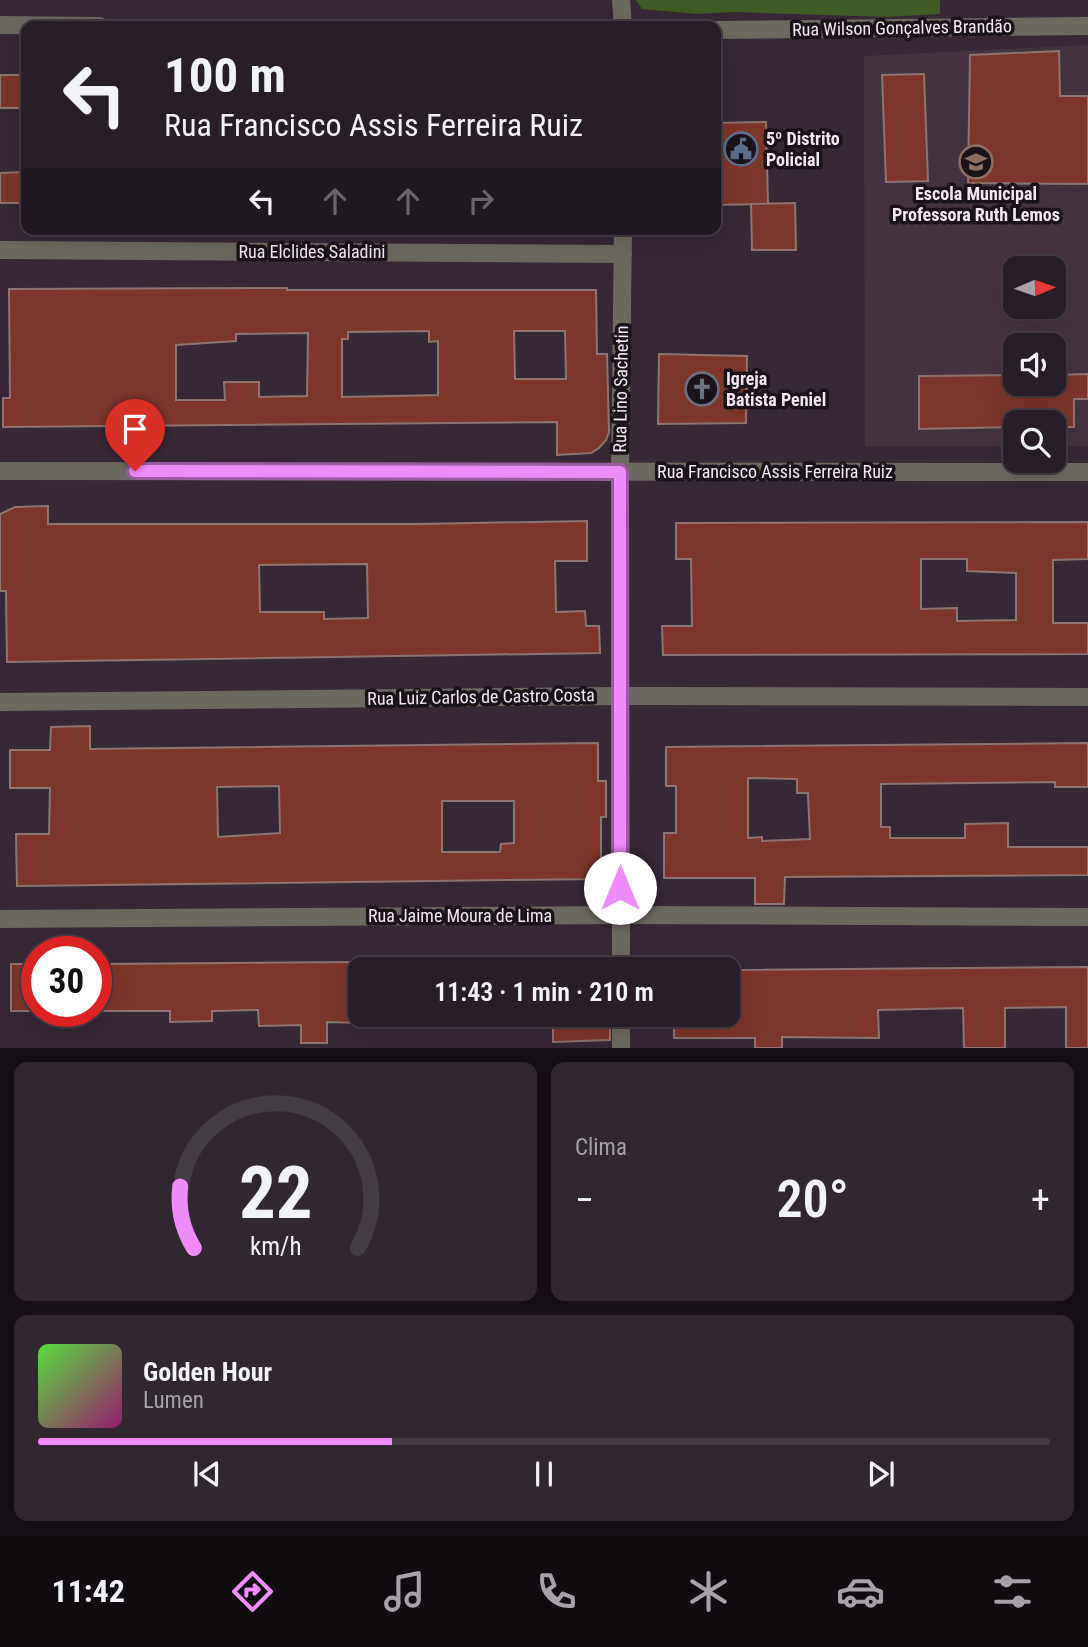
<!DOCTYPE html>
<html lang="pt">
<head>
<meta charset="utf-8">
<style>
  body { margin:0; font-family:"Roboto Condensed",sans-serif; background:#302730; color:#f1f3f6; height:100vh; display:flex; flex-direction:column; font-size:26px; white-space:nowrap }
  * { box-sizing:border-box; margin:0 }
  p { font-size:23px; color:#a5a2a8 }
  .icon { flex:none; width:38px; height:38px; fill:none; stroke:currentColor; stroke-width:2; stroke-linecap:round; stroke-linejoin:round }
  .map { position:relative; height:1048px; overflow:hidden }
  .panel { display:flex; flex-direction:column; gap:14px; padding:14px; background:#161016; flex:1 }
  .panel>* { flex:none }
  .guide { position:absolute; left:21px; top:21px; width:700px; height:214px; border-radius:14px; box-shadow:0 7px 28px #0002,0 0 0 2px #443c45; background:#281e28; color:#f1f3f6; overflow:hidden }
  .needle { width:46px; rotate:88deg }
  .buttons { position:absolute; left:1003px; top:256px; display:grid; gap:14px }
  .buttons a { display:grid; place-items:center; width:63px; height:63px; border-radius:14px; background:#281e28; box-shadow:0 7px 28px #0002,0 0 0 2px #443c45; font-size:35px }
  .speed { position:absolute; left:21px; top:936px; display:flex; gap:14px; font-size:35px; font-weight:700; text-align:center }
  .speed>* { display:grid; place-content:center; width:91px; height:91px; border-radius:50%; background:#281e28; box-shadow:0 7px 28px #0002,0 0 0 2px #443c45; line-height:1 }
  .speed .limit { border:10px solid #d22; background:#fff; color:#111 }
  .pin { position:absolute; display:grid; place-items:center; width:60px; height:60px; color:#fff; margin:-72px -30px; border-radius:50% 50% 50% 0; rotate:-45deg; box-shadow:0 0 7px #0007 }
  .pin .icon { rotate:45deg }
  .me { position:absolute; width:77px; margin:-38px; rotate:0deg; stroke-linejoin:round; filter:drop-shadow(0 0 5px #0008) }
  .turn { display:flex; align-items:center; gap:24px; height:147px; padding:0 28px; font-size:32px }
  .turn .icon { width:91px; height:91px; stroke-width:2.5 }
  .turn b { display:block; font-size:49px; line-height:60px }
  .lanes { display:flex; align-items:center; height:66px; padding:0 28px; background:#0003; justify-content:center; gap:35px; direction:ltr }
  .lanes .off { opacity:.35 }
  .big { font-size:52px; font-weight:600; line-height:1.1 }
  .panel .widget { flex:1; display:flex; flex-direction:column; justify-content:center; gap:10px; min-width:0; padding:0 24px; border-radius:14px; background:#302730 }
  .panel .dial { align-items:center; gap:0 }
  .dial svg { height:182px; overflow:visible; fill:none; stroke:#443c45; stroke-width:7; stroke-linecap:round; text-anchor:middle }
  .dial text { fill:#f1f3f6; stroke:none }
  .song { display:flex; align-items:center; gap:21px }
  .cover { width:84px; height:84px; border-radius:10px; background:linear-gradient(135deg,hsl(110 70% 55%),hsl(320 70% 35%)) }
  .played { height:7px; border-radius:4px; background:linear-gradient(90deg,#ee8cf9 35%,#443c45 35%) }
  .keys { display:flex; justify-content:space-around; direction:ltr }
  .heat { display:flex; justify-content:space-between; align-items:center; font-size:38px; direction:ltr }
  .panel .tiles { flex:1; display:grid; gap:14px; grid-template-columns:1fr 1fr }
  .widget:last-child { grid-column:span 2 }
  .trip { position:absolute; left:348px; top:957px; width:392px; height:70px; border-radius:14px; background:#281e28; box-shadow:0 7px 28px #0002,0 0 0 2px #443c45; font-weight:600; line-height:70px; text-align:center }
  .menu { display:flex; height:112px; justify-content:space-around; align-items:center; background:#100c10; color:#a5a2a8 }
  .menu .icon { width:49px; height:49px }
  .menu .on { color:#ee8cf9 }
  .menu b { font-size:32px; color:#f1f3f6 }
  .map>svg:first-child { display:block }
  .education { fill:#43333f; fill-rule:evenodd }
  .green { fill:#415b25 }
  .building { fill:#7c362b; stroke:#8e7571; stroke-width:2; fill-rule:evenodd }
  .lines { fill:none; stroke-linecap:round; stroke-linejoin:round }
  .minor { stroke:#6c6960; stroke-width:18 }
  .route-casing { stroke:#9b5ba2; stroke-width:18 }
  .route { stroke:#ee8cf9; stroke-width:12 }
  .labels { text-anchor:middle; stroke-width:7; stroke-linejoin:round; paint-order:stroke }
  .street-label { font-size:18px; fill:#f2e8f1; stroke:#1a1319 }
  .poi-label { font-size:18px; font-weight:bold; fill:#f2e8f1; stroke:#1a1319; text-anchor:start }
</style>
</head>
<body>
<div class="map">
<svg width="1088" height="1049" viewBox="0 0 1088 1049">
  <rect width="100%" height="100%" fill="#362835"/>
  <path class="education" d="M1088 45V446H1054V422H1015V446H865L864 56ZM1015 268H1054V306H1015ZM1015 345H1054V383H1015Z"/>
  <polygon class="green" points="636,0 940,0 940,14 886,17 735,12 697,14 642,9"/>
  <g class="building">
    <polygon points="1059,51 1060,96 1088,96 1088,184 968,183 970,55"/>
    <polygon points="924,74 928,181 886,182 882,75"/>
    <rect x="0" y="75" width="26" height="33"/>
    <polygon points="766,122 768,204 716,205 716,123"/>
    <polygon points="26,172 26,203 0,203 0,173"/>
    <polygon points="795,203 796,250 752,250 751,204"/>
    <path d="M287 288V290H596L597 354H607L609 432 606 440 599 448 591 453 557 455V422L3 427V398H10L9 289ZM429 331V342L438 341V395L342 397V339H348V332ZM514 331H565L566 379H515ZM308 333 307 396 259 397V382H224L225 400H176V345L236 341V334Z"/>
    <polygon points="659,354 747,356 746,423 658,424"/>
    <polygon points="1088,374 1088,399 1074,399 1074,427 1054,427 1054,422 1015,422 1015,427 919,429 919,376 1015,375 1015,383 1054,383 1054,375"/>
    <path d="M48 506V524H418L587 521V561H555L556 612 585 611 586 626H599L600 653 7 662 6 591H0V514L15 507ZM367 564 368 618 324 619V612H260L259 565Z"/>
    <path d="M1088 522V559L1053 560V623H1088V654L663 655 662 626H692L691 559H676V523ZM921 559H967V571L1016 573V620L957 621V608L921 609Z"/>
    <path d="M90 726V749L598 743V781H606V817H601V879L17 886 16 834H49L50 788H10V750H50L51 727ZM279 786 280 833 218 837 217 787ZM442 801H514V843L501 844 500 852H442Z"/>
    <path d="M1088 743V787H1055V782L881 784V827H890V838H965V824L1008 823V847H1088V875L785 877 784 904H755V878H664V833H676V786H666V747ZM748 778 797 779V793H808L810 839 762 841V837L748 838Z"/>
    <polygon points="360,962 360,1023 327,1022 327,1043 301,1043 301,1025 259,1026 258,1010 212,1011 212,1021 170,1022 170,1011 96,1011 96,964"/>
    <rect x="11" y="964" width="26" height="47"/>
    <polygon points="1088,967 1088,1048 1066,1048 1066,1007 1005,1008 1005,1048 964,1048 963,1008 878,1010 879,1038 782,1037 782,1048 755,1048 755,1038 674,1038 674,1015 728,1015 728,970"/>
    <polygon points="553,1020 610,1020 610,1040 553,1042"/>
  </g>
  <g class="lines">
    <g class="minor">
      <polyline points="621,0 623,26"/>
      <polyline points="0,25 100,26"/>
      <polyline points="716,30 1088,26"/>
      <polyline points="0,250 623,254"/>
      <polyline points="0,471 1088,472"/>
      <polyline points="0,702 619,696 1088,697"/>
      <polyline points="0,919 620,915 1088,917"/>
      <polyline points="621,970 620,472 623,229"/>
      <polyline points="621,1015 621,1049"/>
    </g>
  </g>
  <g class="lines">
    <defs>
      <polyline id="route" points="135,471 620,472 620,888"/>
    </defs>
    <use href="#route" class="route-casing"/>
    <use href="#route" class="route"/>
  </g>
  <defs>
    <symbol id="civic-ring" viewBox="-11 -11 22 22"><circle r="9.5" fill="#1a1319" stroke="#5c6f8a" stroke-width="1.5"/><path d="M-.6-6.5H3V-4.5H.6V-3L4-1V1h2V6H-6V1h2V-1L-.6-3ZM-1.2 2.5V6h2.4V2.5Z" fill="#5c6f8a"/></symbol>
    <symbol id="school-ring" viewBox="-11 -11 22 22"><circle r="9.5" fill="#1a1319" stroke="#8d6e63" stroke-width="1.5"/><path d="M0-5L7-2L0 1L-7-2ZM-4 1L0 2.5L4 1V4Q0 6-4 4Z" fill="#8d6e63"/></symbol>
    <symbol id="church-ring" viewBox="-11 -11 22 22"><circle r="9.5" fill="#1a1319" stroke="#6b7280" stroke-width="1.5"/><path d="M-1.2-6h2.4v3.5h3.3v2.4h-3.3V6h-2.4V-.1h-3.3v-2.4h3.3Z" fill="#6b7280"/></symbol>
  </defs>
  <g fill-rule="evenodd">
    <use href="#civic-ring" x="722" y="130" width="38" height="38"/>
    <use href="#school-ring" x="957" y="143" width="38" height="38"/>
    <use href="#church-ring" x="683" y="370" width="38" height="38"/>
  </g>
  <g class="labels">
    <g class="street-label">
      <text transform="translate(902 28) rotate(-1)" y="6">Rua Wilson Gonçalves Brandão</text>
      <text x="312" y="258">Rua Elclides Saladini</text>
      <text transform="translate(621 389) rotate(-89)" y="6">Rua Lino Sachetin</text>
      <text x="775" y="478">Rua Francisco Assis Ferreira Ruiz</text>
      <text transform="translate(481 697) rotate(-1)" y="6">Rua Luiz Carlos de Castro Costa</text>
      <text x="460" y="922">Rua Jaime Moura de Lima</text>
    </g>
    <g class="poi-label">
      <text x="766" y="145">5º Distrito<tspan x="766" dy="21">Policial</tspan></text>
      <text x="976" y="200" text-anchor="middle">Escola Municipal<tspan x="976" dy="21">Professora Ruth Lemos</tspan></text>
      <text x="726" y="385">Igreja<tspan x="726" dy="21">Batista Peniel</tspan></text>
    </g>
  </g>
</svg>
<div class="buttons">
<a><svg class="needle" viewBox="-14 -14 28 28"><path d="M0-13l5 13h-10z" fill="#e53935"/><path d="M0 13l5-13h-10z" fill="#a5a2a8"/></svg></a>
<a><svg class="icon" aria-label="sound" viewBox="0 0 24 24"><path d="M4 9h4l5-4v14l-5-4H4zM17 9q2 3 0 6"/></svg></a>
<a><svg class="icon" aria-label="search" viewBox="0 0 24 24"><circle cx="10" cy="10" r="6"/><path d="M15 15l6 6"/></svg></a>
</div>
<div class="speed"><div class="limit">30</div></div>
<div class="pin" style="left:135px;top:471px;background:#d93025"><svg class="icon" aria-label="arrive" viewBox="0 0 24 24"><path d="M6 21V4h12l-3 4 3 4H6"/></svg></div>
<svg class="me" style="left:620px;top:888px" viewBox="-20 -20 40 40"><circle r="19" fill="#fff"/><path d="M0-13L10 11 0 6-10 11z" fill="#ee8cf9"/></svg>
<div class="trip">11:43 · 1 min · 210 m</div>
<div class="guide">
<div class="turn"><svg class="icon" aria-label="left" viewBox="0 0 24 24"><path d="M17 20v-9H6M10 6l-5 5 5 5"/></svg><div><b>100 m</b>Rua Francisco Assis Ferreira Ruiz</div></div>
<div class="lanes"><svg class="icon" aria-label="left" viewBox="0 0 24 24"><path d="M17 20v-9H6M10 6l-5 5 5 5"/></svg><svg class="icon off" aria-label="ahead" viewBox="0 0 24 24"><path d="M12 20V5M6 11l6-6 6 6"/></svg><svg class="icon off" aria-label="ahead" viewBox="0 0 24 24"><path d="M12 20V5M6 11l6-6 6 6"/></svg><svg class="icon off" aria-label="right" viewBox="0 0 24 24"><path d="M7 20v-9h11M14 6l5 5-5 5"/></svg></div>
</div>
</div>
<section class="panel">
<div class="tiles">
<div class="widget dial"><svg viewBox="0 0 100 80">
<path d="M14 69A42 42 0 1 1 86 69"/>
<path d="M14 69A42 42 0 0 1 8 42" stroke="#ee8cf9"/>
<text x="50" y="56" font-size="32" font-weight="700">22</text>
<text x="50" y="72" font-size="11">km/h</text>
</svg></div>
<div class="widget"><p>Clima</p>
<div class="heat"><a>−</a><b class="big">20°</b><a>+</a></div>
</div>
<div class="widget">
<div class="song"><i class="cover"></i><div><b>Golden Hour</b><p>Lumen</p></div></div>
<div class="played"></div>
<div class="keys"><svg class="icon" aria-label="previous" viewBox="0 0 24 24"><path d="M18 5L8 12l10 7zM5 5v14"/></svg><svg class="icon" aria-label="pause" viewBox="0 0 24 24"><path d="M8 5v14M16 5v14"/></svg><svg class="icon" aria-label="next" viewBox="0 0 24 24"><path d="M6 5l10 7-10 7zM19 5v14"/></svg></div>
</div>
</div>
</section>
<nav class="menu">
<b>11:42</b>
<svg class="icon on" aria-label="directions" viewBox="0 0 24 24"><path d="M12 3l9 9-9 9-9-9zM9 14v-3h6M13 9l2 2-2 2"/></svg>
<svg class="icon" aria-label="music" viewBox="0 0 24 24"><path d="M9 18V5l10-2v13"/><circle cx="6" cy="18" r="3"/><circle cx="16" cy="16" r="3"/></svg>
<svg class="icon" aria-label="phone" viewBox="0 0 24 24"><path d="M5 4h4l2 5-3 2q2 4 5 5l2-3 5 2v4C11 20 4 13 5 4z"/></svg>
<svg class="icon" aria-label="climate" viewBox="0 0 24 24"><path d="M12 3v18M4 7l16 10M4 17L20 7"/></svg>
<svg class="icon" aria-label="car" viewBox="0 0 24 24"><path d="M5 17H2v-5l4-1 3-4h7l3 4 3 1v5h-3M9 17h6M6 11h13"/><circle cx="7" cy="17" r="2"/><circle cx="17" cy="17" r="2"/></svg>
<svg class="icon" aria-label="filters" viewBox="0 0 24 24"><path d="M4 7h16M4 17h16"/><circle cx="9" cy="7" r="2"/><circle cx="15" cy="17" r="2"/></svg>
</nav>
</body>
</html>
